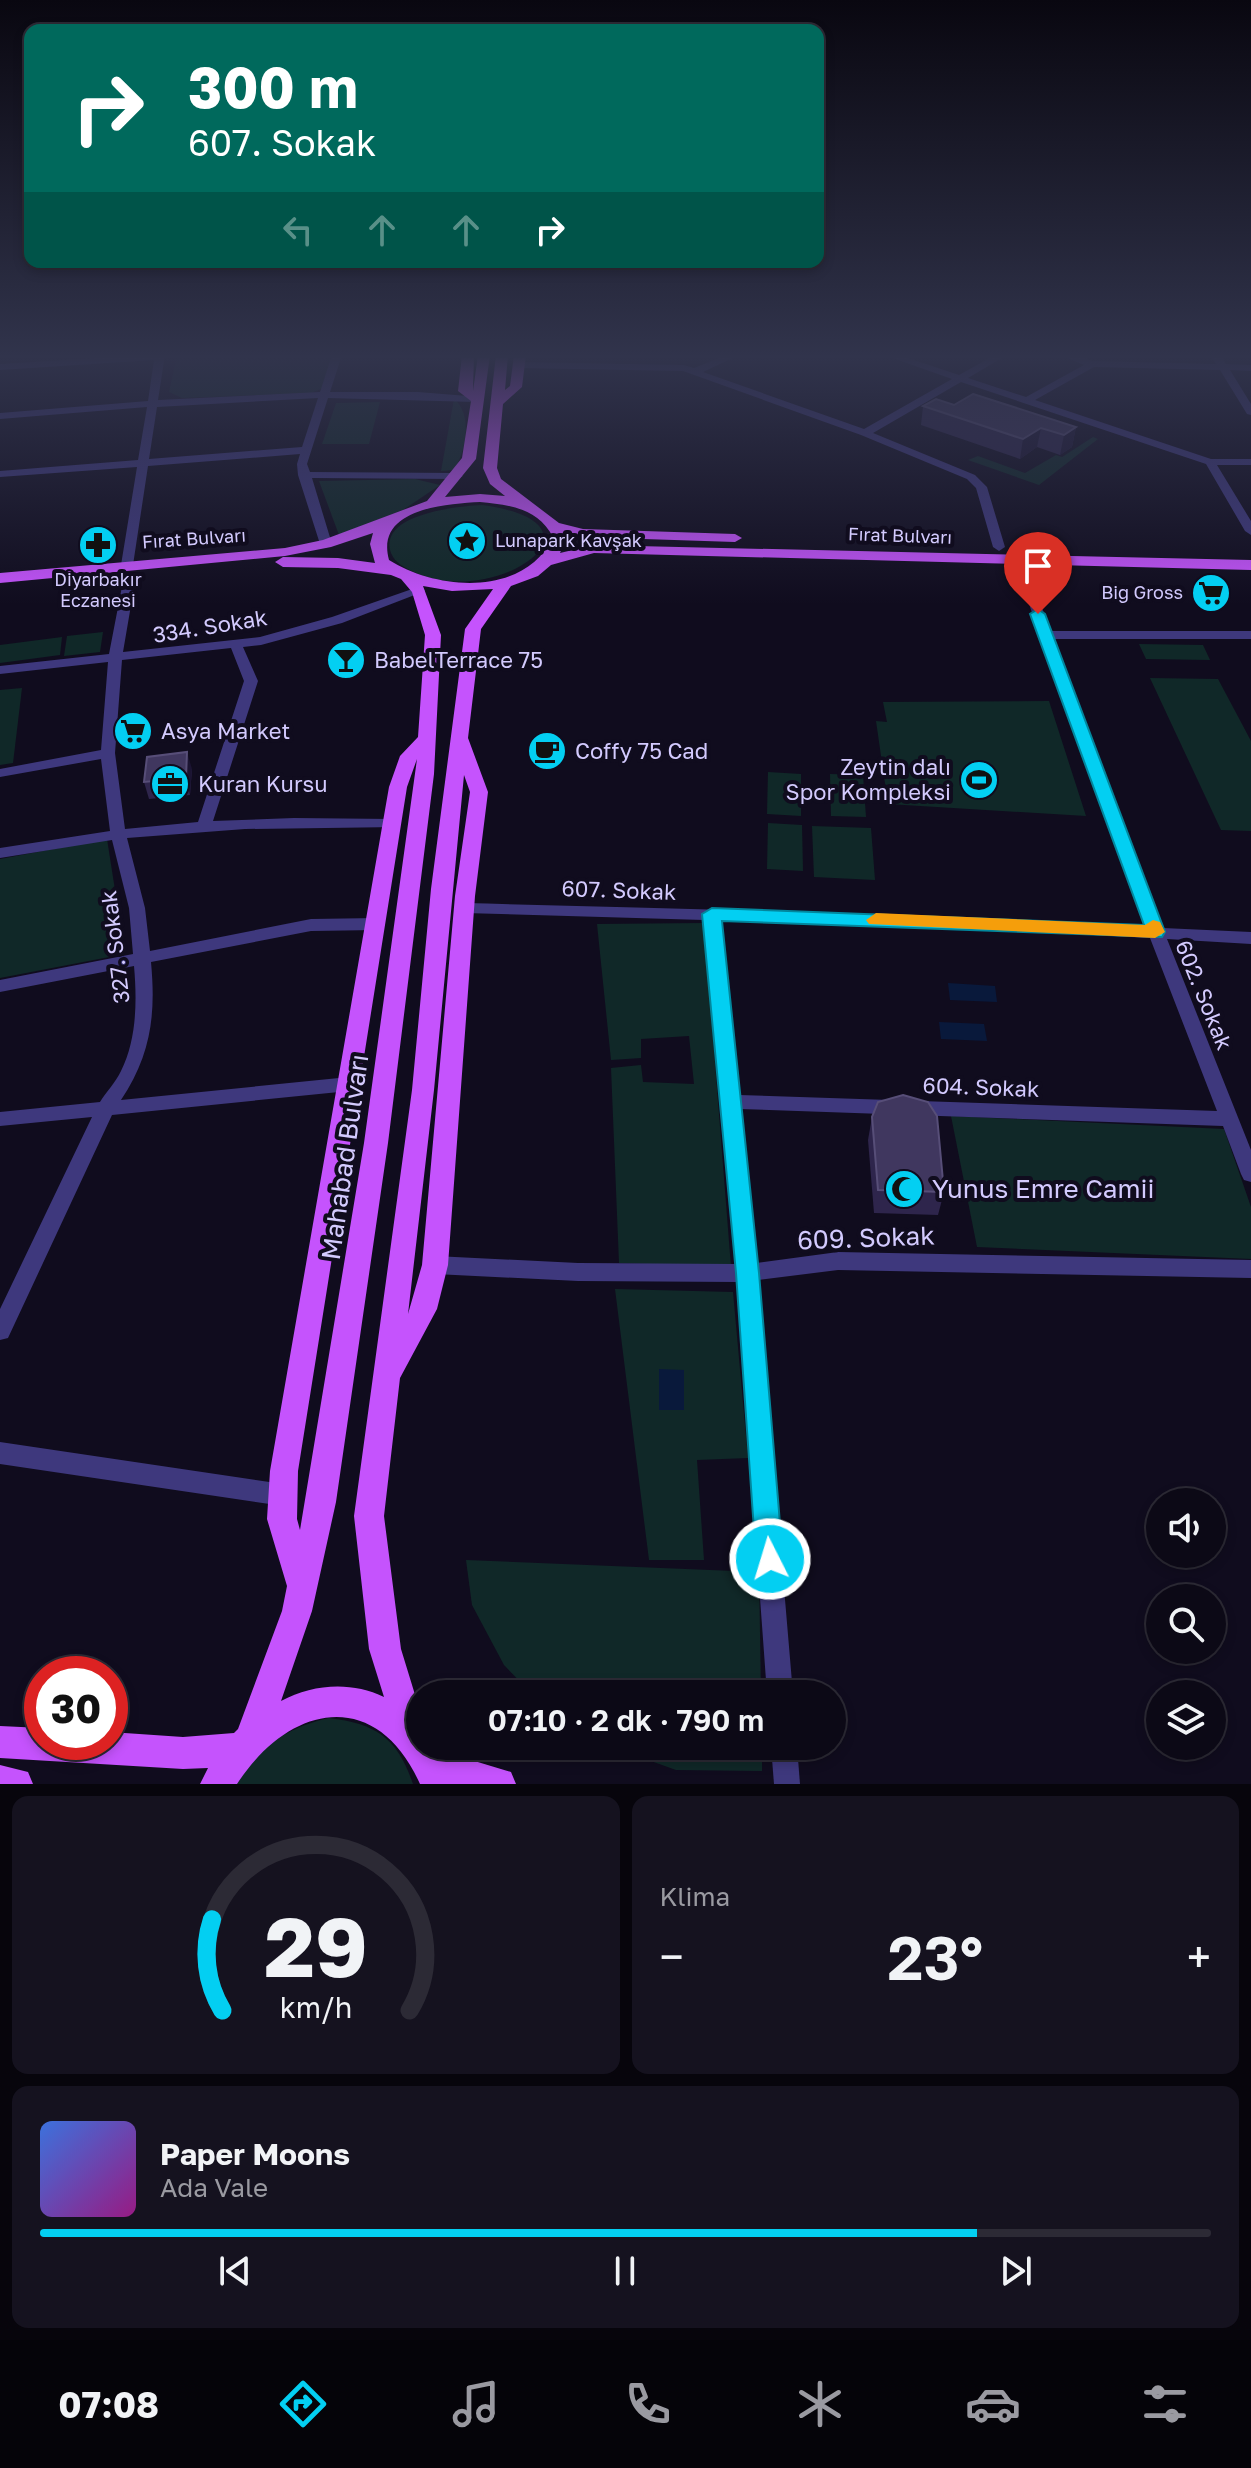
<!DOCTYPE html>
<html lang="tr">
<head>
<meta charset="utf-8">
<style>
  body { margin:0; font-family:"Golos Text",sans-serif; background:#15121f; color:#f1f3f6; height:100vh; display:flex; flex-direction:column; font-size:30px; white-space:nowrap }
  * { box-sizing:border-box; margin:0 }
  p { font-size:26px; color:#9a9aa1 }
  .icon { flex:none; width:44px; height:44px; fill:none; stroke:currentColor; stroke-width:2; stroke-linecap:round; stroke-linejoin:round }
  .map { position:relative; height:1784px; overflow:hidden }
  .drawer { display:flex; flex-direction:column; gap:12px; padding:12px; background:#07050c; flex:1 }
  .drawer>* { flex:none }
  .banner { position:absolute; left:24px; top:24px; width:800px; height:244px; border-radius:16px; box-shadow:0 4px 12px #0003,0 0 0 2px #2c2a35; background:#00695c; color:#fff; overflow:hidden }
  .controls { position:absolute; left:1146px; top:1488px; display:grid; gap:16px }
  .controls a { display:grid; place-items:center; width:80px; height:80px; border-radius:50%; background:#0c0916; box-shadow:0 4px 12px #0003,0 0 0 2px #2c2a35; font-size:40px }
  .speed { position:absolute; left:24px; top:1656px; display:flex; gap:16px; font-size:40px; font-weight:700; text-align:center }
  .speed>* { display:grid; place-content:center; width:104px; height:104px; border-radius:50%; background:#0c0916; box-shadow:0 4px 12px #0003,0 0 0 2px #2c2a35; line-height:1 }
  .speed .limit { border:12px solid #d22; background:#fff; color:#111 }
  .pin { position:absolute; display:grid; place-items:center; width:68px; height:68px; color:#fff; margin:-82px -34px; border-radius:50% 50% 50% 0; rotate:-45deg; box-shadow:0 0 8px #0007 }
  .pin .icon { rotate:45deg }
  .me { position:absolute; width:88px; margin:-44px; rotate:355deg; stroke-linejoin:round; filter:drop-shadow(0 0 6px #0008) }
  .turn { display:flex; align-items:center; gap:28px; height:168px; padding:0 32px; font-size:36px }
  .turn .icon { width:104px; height:104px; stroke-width:2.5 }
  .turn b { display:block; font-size:56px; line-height:68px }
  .lanes { display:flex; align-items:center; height:76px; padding:0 32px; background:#0003; justify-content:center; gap:40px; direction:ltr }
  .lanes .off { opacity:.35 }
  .big { font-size:60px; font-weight:600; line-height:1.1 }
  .drawer .widget { flex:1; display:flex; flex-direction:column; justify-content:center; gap:12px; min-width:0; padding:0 28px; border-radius:16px; background:#15121f }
  .drawer .dial { align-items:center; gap:0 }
  .dial svg { height:208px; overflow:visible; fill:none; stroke:#2c2a35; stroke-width:7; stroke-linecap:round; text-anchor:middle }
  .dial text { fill:#f1f3f6; stroke:none }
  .song { display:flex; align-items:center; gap:24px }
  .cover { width:96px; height:96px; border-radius:12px; background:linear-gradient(135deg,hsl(220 70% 55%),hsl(310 70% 35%)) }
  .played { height:8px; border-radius:4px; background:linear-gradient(90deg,#03cff2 80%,#2c2a35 80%) }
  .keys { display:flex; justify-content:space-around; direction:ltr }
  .heat { display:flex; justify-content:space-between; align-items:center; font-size:44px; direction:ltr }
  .drawer .tiles { flex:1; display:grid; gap:12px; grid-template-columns:1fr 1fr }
  .widget:last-child { grid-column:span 2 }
  .trip { position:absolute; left:406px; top:1680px; width:440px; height:80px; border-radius:40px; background:#0c0916; box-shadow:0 4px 12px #0003,0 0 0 2px #2c2a35; font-weight:600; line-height:80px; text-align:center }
  .menu { display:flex; height:128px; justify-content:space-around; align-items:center; background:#050409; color:#9a9aa1 }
  .menu .icon { width:56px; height:56px }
  .menu .selected { color:#03cff2 }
  .menu b { font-size:36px; color:#f1f3f6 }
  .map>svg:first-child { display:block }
  .green { fill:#102828 }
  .water { fill:#09193b }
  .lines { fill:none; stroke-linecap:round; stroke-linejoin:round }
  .minor { fill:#3e387d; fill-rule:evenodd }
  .major { fill:#c553fd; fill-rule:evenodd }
  .wall { fill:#2e254c }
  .shaded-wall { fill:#1b1432 }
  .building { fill:#40375f; stroke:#574e78; stroke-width:2 }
  .route { fill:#03cff2; stroke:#02879d; stroke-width:2 }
  .slow { fill:#f59e0b }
  .labels { text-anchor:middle; stroke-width:8; stroke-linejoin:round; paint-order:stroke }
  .far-street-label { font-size:18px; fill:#d3cafe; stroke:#100c1e }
  .far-poi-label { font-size:18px; fill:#d3cafe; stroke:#100c1e; text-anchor:start }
  .street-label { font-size:22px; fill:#d3cafe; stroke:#100c1e }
  .poi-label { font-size:22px; fill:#d3cafe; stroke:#100c1e; text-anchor:start }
  .near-street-label { font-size:26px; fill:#d3cafe; stroke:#100c1e }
  .near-poi-label { font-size:26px; fill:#d3cafe; stroke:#100c1e; text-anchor:start }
</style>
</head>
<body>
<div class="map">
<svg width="1251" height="1784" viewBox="0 0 1251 1784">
  <rect width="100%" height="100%" fill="#100c1e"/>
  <g class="green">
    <polygon points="177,355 333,355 321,389 311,393 182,398 169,392"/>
    <path d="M454 399C473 414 466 451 454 470L441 471Z"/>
    <polygon points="380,402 369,444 322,444 336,403"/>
    <polygon points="1093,437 1098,439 1039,485 968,460 978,456 1025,473 1056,455 1062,457"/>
    <polygon points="415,479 440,485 403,510 339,535 319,481"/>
    <path d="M482 505C621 524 493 610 414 572 405 568 395 563 391 553 377 514 459 506 482 505Z"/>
    <polygon points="103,632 100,652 64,656 67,636"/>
    <polygon points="62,637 60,655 0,663 0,645"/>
    <polygon points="1139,644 1203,645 1210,660 1146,659"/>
    <polygon points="1150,678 1218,679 1251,741 1251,831 1221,830"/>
    <polygon points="22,688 13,763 0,765 0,690"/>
    <polygon points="1049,701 1086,816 888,804 876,721 887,722 883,702"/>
    <polygon points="768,772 801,774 801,816 767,814"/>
    <polygon points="830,774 863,775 866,817 831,816"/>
    <polygon points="768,823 802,825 803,871 767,869"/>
    <polygon points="812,826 871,828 875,880 814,877"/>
    <polygon points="107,839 125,954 0,978 0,859"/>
    <polygon points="704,923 731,1267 619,1263 611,1068 641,1065 643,1082 694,1084 689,1036 641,1039 641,1058 611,1060 597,924"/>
    <polygon points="951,1116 1224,1129 1251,1207 1251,1259 977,1247"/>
    <polygon points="615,1289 733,1292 748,1458 697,1460 704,1560 649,1560"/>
    <polygon points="466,1560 759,1572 761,1694 532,1694 504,1665 472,1605"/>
    <path d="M329 1718C377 1724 397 1738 413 1784H237C257 1746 289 1727 329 1718Z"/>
    <polygon points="609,1746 762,1746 762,1771 676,1770"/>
  </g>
  <g class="water">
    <polygon points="948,983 995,986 997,1002 950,1000"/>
    <polygon points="939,1022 984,1024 987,1041 941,1039"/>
    <polygon points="659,1369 684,1370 684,1410 659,1410"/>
  </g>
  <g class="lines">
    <g class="minor">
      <path d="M146 355H165L158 400 320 392 332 355H342L330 392H418L480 397V401L476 402 328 398 307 464 310 472 457 473 463 476 457 479 312 478 332 544 326 548 320 544 298 475 297 464 300 454 148 466 133 565 131 568H123L121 565 137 467 0 477V471L138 460 147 407 0 419V413L148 401 154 360 0 370V364ZM318 398 302 447 149 459 157 407Z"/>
      <polygon points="726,355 739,355 703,372 864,429 952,379 884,355 899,355 959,375 995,355 1007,355 968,378 1026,397 1084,365 1060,355 1075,355 1093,361 1216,364 1210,355 1220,355 1226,364 1251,365 1251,371 1230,370 1251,404 1251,415 1247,414 1220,370 1094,367 1035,400 1211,459 1251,459 1251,465 1217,465 1251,521 1251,535 1245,531 1206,464 961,382 873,433 975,475 987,487 1005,547 999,551 993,547 976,488 967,479 861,435 683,371 518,368 513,365 518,362 684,365 694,368"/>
      <path d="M1020 556 1026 560 1050 631H1251V639H1053L1163 928 1251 932V944L1167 939 1251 1150V1182L1244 1180 1241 1174 1223 1126 740 1109 756 1263 838 1252 1251 1260V1278L838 1270 758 1280 793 1694H767L737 1282 578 1281 435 1274 428 1271 425 1265 428 1259 435 1256 578 1263 736 1264 704 920 464 913 456 908 464 903C691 909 918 914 1146 927L1067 715 1014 560ZM721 921 938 927 1150 938 1217 1111 739 1095Z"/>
      <path d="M130 572 136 576 123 652 260 637 332 617 415 588H423L425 591 342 623 261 645 243 647 258 681 213 821 294 818 393 819 398 821 401 824 398 827 245 829 127 838 145 908 150 951 311 919 377 918 385 924 377 930 311 931 151 962C156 1015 151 1055 121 1100L349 1077 355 1079 358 1084 355 1089 349 1091 112 1115 8 1338 0 1340V1309L92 1117 0 1126V1112L100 1102C106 1092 116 1082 121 1071 137 1039 137 1000 134 966L0 992V980L133 954 129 908 112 840 0 858V848L110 831 101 759 0 777V769L101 750 108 662 0 674V666L109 654 124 576ZM231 648 244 681 198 822 125 829 115 753 122 660Z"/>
      <polygon points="0,1442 283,1484 291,1487 295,1495 291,1503 283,1506 0,1464"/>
      <polygon points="771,1746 797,1746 800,1784 774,1784"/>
    </g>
    <g class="major">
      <path d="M462 355H474L473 391 478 355H490L476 459 445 497 480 494 505 496 490 484 483 468 496 355H508L505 390 510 386 514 355H526L522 387 503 404 497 468 501 479 559 523 583 529 735 534 742 538 735 542 583 537 565 533 567 537 560 553 594 545 1251 560V570L594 553 551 565 538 576 511 586 481 629 468 738 488 792 475 896 448 1265 437 1309 400 1378 384 1516 401 1649 420 1711V1746H437L438 1750 511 1772 516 1784H420C376 1686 289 1704 237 1784H200L208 1768 183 1769 0 1758V1726L42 1728V1742H110V1732L183 1737 234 1733 238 1729 282 1611 287 1586 267 1519 270 1471 389 787 400 756 418 737 425 635 412 592 401 579 391 575 338 568 283 567 275 562 283 557 338 558 375 563 370 544 373 533 331 547 285 556 0 583V573L285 548 323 540 427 501 462 458 471 401 458 391ZM480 502C509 505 538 508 553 537 525 597 438 591 389 560 375 509 444 504 480 502ZM423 586 452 591 493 589 465 629 431 889 412 1090 354 1516 369 1649 384 1697C351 1681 313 1684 281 1701L312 1611 336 1502 388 1143 434 774 441 635ZM417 759 364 1143 300 1530 297 1519 298 1471 407 787ZM464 775 470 792 455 896 422 1265 408 1314 434 1090Z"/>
      <polygon points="0,1765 28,1772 33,1784 0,1784"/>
    </g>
  </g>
  <g class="wall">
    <polygon points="954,405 1076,427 1072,447 1060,455 1037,447 1020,459 921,425 923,406"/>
    <polygon points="192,769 190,795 149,799 144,782"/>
    <polygon points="872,1117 944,1192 938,1215 874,1213 868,1140"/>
  </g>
  <g class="shaded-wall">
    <polygon points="1076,427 1072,447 1060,455 1064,435"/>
    <polygon points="1041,428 1037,447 1020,459 1023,439"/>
    <polygon points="187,752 192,769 190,795 186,778"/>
  </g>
  <g class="building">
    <polygon points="973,394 1076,427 1064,435 1041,428 1023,439 923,406 936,399 954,405"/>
    <polygon points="187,752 186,778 144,782 147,757"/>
    <polygon points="903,1095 928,1102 937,1116 944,1192 878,1190 872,1117 878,1102"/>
  </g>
  <linearGradient id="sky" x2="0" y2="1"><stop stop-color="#090710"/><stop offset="0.59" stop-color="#31344c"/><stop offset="1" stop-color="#31344c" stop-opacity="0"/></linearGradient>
  <rect width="1251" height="605" fill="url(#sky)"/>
  <polygon class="route" points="1038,609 1045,614 1165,932 1162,937 722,921 759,1273 783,1559 779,1568 770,1572 760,1568 756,1559 736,1273 702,914 712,908 1144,925 1030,614"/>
  <polygon class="slow" points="876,913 1145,925 1153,920 1160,922 1165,932 1155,938 869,924 866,920"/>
  <defs>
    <symbol id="sight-disc" viewBox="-11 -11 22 22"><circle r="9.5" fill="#03cff2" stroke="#100c1e"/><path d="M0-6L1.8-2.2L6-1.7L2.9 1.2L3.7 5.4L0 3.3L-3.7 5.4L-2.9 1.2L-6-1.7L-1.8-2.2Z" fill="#111"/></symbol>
    <symbol id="pharmacy-disc" viewBox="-11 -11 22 22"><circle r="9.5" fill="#03cff2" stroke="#100c1e"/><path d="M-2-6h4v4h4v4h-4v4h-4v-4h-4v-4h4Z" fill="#111"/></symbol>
    <symbol id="supermarket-disc" viewBox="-11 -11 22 22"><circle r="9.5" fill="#03cff2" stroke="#100c1e"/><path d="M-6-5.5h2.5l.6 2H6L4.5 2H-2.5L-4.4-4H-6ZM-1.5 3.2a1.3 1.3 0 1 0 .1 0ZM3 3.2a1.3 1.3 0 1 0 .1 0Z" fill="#111"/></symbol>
    <symbol id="bar-disc" viewBox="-11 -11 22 22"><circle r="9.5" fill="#03cff2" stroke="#100c1e"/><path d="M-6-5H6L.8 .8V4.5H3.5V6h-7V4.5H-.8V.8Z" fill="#111"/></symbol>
    <symbol id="cafe-disc" viewBox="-11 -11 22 22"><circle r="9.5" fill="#03cff2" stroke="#100c1e"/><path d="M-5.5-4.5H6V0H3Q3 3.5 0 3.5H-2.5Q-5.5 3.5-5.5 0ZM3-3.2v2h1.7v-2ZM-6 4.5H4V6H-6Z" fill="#111"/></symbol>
    <symbol id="stadium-disc" viewBox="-11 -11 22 22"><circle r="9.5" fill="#03cff2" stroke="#100c1e"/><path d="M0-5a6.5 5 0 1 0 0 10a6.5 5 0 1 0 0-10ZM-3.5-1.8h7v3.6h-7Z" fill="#111"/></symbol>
    <symbol id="office-disc" viewBox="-11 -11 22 22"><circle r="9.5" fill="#03cff2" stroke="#100c1e"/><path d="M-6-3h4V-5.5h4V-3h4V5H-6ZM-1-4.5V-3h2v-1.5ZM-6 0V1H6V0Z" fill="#111"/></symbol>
    <symbol id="mosque-disc" viewBox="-11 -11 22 22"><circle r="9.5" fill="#03cff2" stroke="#100c1e"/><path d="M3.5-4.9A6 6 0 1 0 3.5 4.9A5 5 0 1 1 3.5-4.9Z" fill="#111"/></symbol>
  </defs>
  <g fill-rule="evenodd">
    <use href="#sight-disc" x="445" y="519" width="44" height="44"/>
    <use href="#pharmacy-disc" x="76" y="523" width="44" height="44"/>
    <use href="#supermarket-disc" x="1189" y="571" width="44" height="44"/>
    <use href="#bar-disc" x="324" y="638" width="44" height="44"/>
    <use href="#supermarket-disc" x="111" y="709" width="44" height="44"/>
    <use href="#cafe-disc" x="525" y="729" width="44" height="44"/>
    <use href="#stadium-disc" x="957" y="758" width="44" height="44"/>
    <use href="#office-disc" x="148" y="762" width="44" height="44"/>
    <use href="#mosque-disc" x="882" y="1167" width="44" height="44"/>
  </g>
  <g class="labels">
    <g class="far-street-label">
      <text transform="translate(900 536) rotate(2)" y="6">Fırat Bulvarı</text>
      <text transform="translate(194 539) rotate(-4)" y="6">Fırat Bulvarı</text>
    </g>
    <g class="far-poi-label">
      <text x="495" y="547">Lunapark Kavşak</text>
      <text x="98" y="586" text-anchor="middle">Diyarbakır<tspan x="98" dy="21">Eczanesi</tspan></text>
      <text x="1183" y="599" text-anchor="end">Big Gross</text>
    </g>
    <g class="street-label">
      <text transform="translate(210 626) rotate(-9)" y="8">334. Sokak</text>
      <text transform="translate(619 890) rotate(2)" y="8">607. Sokak</text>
      <text transform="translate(115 947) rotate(-97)" y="8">327. Sokak</text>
      <text transform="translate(1204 995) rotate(68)" y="8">602. Sokak</text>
      <text transform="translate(981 1087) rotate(2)" y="8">604. Sokak</text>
    </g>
    <g class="poi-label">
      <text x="374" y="668">BabelTerrace 75</text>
      <text x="161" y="739">Asya Market</text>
      <text x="575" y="759">Coffy 75 Cad</text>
      <text x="951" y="775" text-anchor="end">Zeytin dalı<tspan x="951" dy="25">Spor Kompleksi</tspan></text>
      <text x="198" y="792">Kuran Kursu</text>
    </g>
    <g class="near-street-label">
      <text transform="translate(345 1157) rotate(-82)" y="9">Mahabad Bulvarı</text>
      <text transform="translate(866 1238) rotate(-2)" y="9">609. Sokak</text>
    </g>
    <g class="near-poi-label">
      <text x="932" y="1198">Yunus Emre Camii</text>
    </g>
  </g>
</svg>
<div class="controls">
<a><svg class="icon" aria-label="sound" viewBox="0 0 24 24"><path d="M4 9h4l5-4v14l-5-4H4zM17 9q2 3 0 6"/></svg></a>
<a><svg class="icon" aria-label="search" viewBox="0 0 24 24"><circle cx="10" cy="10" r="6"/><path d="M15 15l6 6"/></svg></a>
<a><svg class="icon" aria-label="layers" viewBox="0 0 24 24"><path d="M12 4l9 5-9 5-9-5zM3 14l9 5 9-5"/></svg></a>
</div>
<div class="speed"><div class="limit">30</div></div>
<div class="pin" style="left:1038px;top:614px;background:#d93025"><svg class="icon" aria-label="arrive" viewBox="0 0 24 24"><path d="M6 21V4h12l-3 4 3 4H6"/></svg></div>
<svg class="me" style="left:770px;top:1559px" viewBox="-20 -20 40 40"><circle r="17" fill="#03cff2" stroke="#fff" stroke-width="3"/><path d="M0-11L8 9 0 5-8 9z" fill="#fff"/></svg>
<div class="trip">07:10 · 2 dk · 790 m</div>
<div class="banner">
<div class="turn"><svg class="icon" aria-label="right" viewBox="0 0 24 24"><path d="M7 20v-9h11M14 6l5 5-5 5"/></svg><div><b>300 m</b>607. Sokak</div></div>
<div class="lanes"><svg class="icon off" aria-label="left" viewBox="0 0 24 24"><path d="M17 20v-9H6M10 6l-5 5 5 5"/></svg><svg class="icon off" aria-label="ahead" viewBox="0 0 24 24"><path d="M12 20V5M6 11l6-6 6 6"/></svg><svg class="icon off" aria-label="ahead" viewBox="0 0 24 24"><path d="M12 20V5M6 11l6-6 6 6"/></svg><svg class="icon" aria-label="right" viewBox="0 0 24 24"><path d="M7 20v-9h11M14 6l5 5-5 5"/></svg></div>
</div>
</div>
<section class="drawer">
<div class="tiles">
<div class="widget dial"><svg viewBox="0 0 100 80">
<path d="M14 69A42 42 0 1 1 86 69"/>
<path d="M14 69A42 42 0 0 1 10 34" stroke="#03cff2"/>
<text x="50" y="56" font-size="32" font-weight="700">29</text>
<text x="50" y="72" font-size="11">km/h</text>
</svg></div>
<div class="widget"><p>Klima</p>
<div class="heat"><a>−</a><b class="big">23°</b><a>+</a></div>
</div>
<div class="widget">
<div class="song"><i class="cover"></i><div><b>Paper Moons</b><p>Ada Vale</p></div></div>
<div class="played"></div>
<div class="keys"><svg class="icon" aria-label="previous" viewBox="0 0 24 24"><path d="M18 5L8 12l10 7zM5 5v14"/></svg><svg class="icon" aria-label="pause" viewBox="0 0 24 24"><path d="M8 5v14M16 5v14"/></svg><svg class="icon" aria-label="next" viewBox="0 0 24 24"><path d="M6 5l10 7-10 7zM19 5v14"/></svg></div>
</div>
</div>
</section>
<nav class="menu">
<b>07:08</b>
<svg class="icon selected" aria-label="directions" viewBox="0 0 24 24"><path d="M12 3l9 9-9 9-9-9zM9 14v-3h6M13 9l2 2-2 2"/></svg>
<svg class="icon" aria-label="music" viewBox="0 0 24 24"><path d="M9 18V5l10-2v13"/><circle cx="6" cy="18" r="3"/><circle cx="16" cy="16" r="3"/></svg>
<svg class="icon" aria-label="phone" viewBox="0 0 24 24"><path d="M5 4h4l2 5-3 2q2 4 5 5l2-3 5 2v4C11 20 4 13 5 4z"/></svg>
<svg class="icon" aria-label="climate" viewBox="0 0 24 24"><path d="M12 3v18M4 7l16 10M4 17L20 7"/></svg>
<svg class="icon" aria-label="car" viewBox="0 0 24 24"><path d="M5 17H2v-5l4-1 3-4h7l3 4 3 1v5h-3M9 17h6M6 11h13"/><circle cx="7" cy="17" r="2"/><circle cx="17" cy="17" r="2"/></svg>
<svg class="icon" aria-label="filters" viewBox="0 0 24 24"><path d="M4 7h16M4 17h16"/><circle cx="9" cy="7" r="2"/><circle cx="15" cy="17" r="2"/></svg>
</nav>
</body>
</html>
